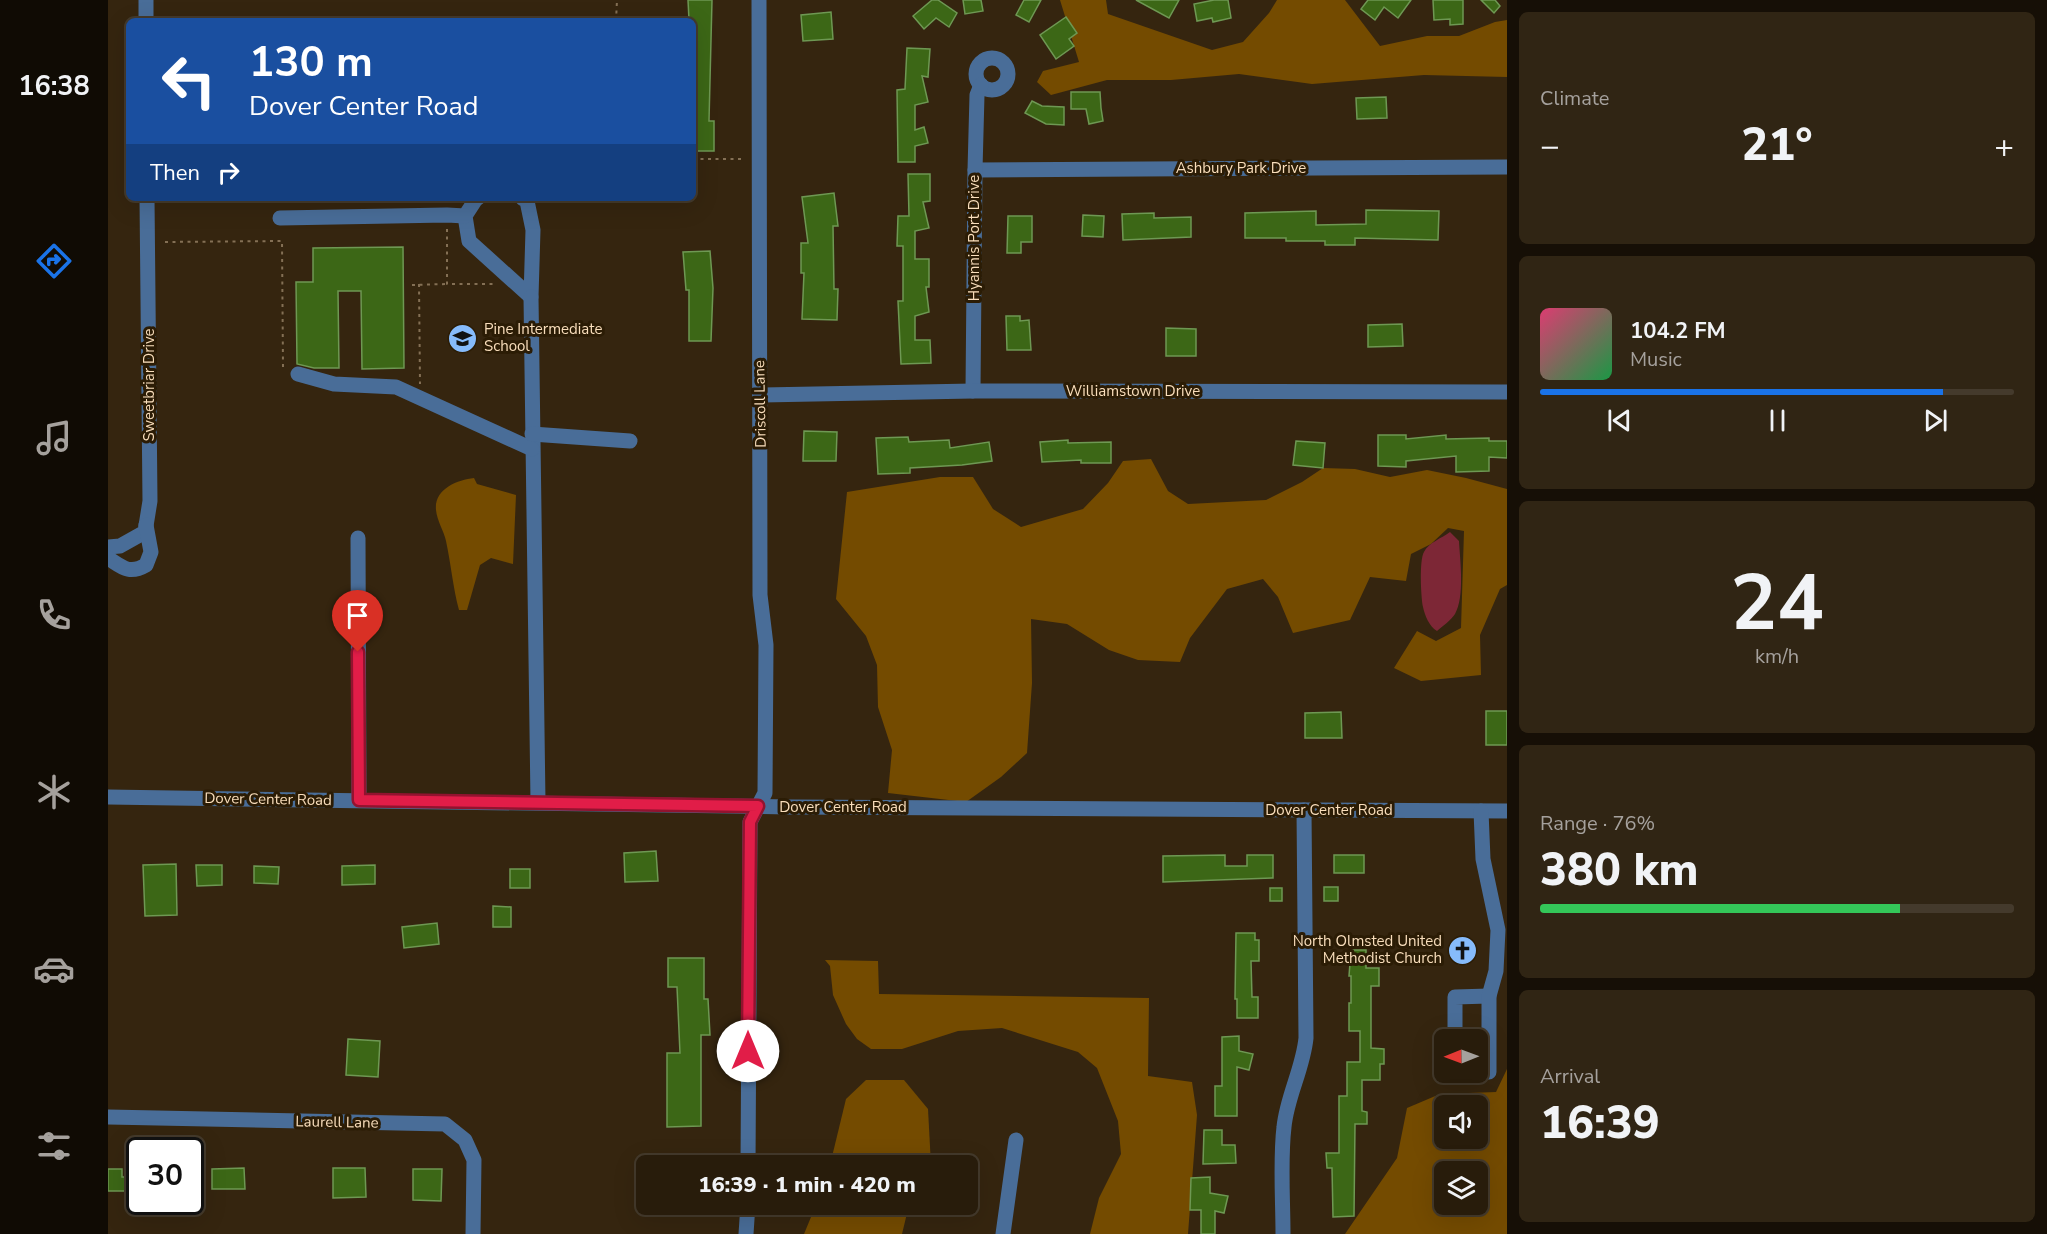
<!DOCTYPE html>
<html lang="en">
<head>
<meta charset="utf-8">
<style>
  body { margin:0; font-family:"Nunito Sans",sans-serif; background:#302514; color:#f1f3f6; height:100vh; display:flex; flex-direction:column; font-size:22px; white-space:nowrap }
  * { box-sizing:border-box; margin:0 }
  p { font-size:20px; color:#a5a19d }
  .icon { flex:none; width:33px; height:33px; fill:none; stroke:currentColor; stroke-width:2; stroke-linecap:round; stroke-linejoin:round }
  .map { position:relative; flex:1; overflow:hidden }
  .sheet { display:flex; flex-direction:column; gap:12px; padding:12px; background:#160f06; width:540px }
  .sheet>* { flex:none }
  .hud { position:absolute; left:18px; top:18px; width:570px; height:183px; border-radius:9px; box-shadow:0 6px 24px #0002,0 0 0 2px #443a2c; background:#1a4fa0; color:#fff; overflow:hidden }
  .needle { width:39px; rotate:269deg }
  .controls { position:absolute; left:1326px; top:1029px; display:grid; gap:12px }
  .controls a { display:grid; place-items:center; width:54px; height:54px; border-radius:9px; background:#281c0b; box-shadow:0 6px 24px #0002,0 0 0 2px #443a2c; font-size:30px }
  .speed { position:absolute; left:18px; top:1137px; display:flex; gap:12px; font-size:30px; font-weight:700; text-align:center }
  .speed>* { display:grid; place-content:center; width:78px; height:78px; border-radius:50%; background:#281c0b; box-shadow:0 6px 24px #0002,0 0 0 2px #443a2c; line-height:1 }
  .speed .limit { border:3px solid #111; border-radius:9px; background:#fff; color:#111 }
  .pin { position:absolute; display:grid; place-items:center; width:51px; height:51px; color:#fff; margin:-62px -26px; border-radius:50% 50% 50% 0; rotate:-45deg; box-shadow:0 0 6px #0007 }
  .pin .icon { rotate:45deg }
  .me { position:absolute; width:66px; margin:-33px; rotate:0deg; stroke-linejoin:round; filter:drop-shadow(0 0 4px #0008) }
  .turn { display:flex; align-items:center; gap:21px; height:126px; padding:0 24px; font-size:27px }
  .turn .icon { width:78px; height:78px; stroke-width:2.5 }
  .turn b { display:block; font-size:42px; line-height:51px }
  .then { display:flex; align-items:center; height:57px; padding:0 24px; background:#0003; gap:12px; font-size:22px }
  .big { font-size:45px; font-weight:800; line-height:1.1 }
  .sheet .card { flex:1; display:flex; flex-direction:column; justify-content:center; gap:9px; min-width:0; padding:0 21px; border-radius:9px; background:#302514 }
  .sheet .dial { align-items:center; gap:0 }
  .dial b { font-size:78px; line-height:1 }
  .song { display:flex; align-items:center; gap:18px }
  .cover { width:72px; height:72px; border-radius:9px; background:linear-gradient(135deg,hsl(340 70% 55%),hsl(140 70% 35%)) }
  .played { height:6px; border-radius:3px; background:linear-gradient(90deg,#1a73e8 85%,#443a2c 85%) }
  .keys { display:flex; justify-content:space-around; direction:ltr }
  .heat { display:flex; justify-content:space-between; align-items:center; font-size:33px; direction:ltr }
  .charge { height:9px; border-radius:4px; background:linear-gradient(90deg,#34c759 76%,#443a2c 0) }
  .trip { position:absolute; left:528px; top:1155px; width:342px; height:60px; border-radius:9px; background:#281c0b; box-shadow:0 6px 24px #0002,0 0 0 2px #443a2c; font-weight:800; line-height:60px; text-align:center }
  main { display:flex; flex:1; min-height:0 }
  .dock { display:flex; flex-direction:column; width:108px; justify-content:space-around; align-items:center; background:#100b04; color:#a5a19d }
  .dock .icon { width:42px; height:42px }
  .dock .current { color:#1a73e8 }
  .dock b { font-size:27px; color:#f1f3f6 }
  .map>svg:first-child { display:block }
  .forest { fill:#744b00; fill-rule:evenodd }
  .water { fill:#7d2736 }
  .building { fill:#3c6716; stroke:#6e9853; stroke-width:1.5 }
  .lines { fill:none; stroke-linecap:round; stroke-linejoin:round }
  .path { stroke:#847055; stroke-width:2; stroke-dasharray:3 4.5; stroke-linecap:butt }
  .minor { stroke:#496d98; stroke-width:15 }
  .route-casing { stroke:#92132f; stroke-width:15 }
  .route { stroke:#e11d48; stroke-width:10 }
  .labels { text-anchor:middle; stroke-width:6; stroke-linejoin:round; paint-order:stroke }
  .street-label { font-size:15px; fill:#f9debc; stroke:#2b1c05 }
  .poi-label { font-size:15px; fill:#f9debc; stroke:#2b1c05; text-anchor:start }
</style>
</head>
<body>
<main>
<nav class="dock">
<b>16:38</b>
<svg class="icon current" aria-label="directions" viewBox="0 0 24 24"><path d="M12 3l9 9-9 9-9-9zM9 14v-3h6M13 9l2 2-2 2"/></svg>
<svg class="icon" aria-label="music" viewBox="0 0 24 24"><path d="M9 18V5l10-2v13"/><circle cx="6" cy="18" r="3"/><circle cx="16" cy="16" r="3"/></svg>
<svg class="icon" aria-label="phone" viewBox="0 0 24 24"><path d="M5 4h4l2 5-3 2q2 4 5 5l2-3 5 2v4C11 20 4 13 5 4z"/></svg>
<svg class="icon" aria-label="climate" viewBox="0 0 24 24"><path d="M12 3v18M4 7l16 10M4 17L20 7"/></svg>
<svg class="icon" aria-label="car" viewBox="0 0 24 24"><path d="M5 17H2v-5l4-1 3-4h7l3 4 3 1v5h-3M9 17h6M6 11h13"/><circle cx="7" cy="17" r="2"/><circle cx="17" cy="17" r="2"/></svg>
<svg class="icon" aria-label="filters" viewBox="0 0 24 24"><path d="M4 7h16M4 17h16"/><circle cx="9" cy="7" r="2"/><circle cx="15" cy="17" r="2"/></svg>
</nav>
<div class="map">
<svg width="1399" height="1234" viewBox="0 0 1399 1234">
  <rect width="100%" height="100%" fill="#35250f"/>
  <g class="forest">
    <polygon points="952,0 998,0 1000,14 1104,50 1135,42 1161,13 1169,0 1237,0 1272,46 1319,36 1351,36 1387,22 1399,20 1399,77 1316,75 1204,84 1131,74 1063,80 999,80 943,95 929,82 935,71 971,62"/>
    <polygon points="1043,459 1060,491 1080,504 1158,500 1194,482 1215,468 1247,469 1282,477 1319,470 1358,478 1399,489 1399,585 1392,589 1372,635 1373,675 1313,681 1286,668 1309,631 1328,641 1353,628 1356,531 1340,528 1323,544 1303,554 1298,581 1262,577 1242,620 1185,633 1170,597 1155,579 1119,589 1082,638 1072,662 1030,660 1001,650 959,624 923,619 924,683 919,753 893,777 858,802 780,793 784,750 770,707 769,665 758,636 728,599 739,492 832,477 865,477 885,509 913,527 975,509 1000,483 1015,461"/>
    <path d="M366 478 369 484 408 495 405 564 383 558 372 565 359 610H351C345 588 343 564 338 541 336 531 329 521 328 510 326 489 349 480 366 478Z"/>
    <polygon points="717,960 770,961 771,994 1041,998 1040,1076 1084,1082 1089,1115 1080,1234 982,1234 991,1198 1013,1154 1010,1121 989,1068 970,1052 894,1028 850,1031 794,1049 763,1049 749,1039 738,1024 725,995 722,966"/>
    <path d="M1399 1069V1234H1237L1289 1158 1299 1108 1332 1094 1388 1092ZM1336 1106H1370V1138H1336ZM1336 1172H1370V1204H1336Z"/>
    <polygon points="758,1080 796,1080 820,1109 823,1165 722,1165 738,1099"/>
    <polygon points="708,1205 708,1204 801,1205 794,1234 696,1234"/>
  </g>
  <path class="water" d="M1342 532 1351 541C1352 560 1357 597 1347 614 1343 620 1335 626 1329 631 1321 626 1317 616 1315 607 1313 598 1311 560 1316 552 1320 543 1334 538 1342 532Z"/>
  <g class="building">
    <polygon points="580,0 604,0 601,121 606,121 606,151 585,151 585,20 581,20"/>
    <polygon points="824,0 830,0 849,13 841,27 828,18 816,29 805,16"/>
    <polygon points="855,0 873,0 875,11 857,14"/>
    <polygon points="916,0 933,0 921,22 908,15"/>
    <polygon points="1028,0 1071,0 1061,18"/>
    <polygon points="1106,0 1120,0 1123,18 1105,22 1104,18 1089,21 1086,4"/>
    <polygon points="1260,0 1303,0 1290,18 1276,7 1267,20 1253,9"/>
    <polygon points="1325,0 1355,0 1355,24 1342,25 1342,19 1326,20"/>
    <polygon points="1373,0 1387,0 1392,6 1386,13"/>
    <polygon points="723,12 725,39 695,41 693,15"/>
    <polygon points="958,17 969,33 961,39 966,46 948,59 932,35"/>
    <polygon points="799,48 822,49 820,77 814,76 820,102 807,105 807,130 816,127 820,143 807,146 807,162 790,162 789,90 797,89"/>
    <polygon points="963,92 992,92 993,108 995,121 981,124 978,109 963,109"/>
    <polygon points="1278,97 1279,118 1249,119 1248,98"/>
    <polygon points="924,101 934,106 956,107 956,125 938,124 917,113"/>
    <polygon points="800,174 822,174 822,201 815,202 821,228 807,231 807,259 821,259 821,287 818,287 821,312 807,316 807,340 822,340 823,363 793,364 790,301 795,301 795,246 789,246 790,216 801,216"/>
    <polygon points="726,193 730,226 725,226 726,289 730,289 729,320 694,319 696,273 693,273 693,243 700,243 694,197"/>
    <polygon points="1258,210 1331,211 1330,240 1247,238 1247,245 1217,245 1217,241 1178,241 1178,238 1137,238 1137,213 1208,211 1208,225 1258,224"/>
    <polygon points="1046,213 1046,218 1083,217 1083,237 1015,240 1014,214"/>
    <polygon points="975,215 996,216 995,237 974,236"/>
    <polygon points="900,216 924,216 924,242 913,242 913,253 899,253"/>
    <polygon points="295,247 296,368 254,369 253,291 230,291 231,368 206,368 189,364 188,282 205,282 205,248"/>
    <polygon points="602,251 605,288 603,341 581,341 581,290 578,290 575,252"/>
    <polygon points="898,316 912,316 912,321 921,320 923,350 899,350"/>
    <polygon points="1294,324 1295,346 1260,347 1260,325"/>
    <polygon points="1058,328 1088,329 1088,356 1058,356"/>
    <polygon points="696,431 729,432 728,461 695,461"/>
    <polygon points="1270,435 1298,435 1298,439 1338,435 1338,439 1381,438 1381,441 1399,441 1399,458 1381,457 1381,471 1348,472 1348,456 1298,461 1298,467 1270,466"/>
    <polygon points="800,437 801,442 841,440 842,448 881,442 884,461 854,465 802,468 802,473 770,474 768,438"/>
    <polygon points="960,440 960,443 1003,442 1003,463 973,463 973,460 934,462 932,442"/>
    <polygon points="1188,441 1217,443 1215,468 1185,465"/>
    <rect x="1378" y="711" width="21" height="34"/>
    <polygon points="1233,712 1234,738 1197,738 1197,713"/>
    <polygon points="548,851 550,881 517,882 516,853"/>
    <polygon points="1117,855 1117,866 1139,866 1139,855 1165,855 1165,878 1055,882 1055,856"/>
    <rect x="1226" y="855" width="30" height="18"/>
    <polygon points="68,864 69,915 37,916 35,865"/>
    <polygon points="88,865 114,865 114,885 89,886"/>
    <polygon points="267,865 267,884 234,885 234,866"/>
    <polygon points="146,866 171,867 170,884 146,883"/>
    <rect x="402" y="869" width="20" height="19"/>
    <rect x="1216" y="887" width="14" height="14"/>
    <rect x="1162" y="888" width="12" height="13"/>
    <polygon points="385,906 403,907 403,927 385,927"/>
    <polygon points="329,923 331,944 296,948 294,927"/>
    <polygon points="1128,933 1147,933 1147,940 1151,940 1151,961 1143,961 1144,997 1150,997 1150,1018 1129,1018 1129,999 1127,999"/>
    <polygon points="1243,950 1258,950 1258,968 1271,968 1271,986 1263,986 1263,1048 1276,1049 1276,1064 1272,1064 1272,1080 1254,1080 1254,1111 1259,1112 1259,1124 1247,1124 1246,1216 1225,1217 1224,1168 1219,1168 1218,1153 1231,1153 1231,1096 1239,1096 1239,1062 1252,1062 1252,1031 1241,1031 1241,1003 1243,1003 1243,976 1241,976"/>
    <polygon points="560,958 596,958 596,999 600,999 602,1035 593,1035 593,1126 559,1127 559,1053 572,1053 569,987 560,987"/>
    <polygon points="1131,1036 1131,1051 1145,1054 1141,1070 1129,1067 1129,1116 1107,1116 1107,1086 1114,1086 1114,1037"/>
    <polygon points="240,1039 272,1041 270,1077 238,1075"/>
    <polygon points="1096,1130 1114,1130 1114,1145 1127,1145 1128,1163 1095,1164"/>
    <polygon points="136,1168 137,1189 104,1189 104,1169"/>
    <polygon points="225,1168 257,1168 258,1197 225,1198"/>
    <polygon points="0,1169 14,1169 14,1177 32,1177 32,1191 0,1191"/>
    <polygon points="305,1169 334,1169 333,1201 305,1200"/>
    <polygon points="1102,1177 1102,1193 1120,1196 1116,1213 1107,1211 1107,1234 1093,1234 1093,1210 1082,1210 1083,1178"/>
  </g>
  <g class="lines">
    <g class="path">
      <polyline points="508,21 509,0"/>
      <polyline points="585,159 634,159"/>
      <polyline points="339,229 339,284 386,284"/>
      <polyline points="57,242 174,241 175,367 177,368"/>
      <polyline points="311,284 312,384"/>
      <polyline points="304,285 339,284"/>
    </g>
    <g class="minor">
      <polyline points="38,0 38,21"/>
      <circle cx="884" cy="74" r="16"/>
      <polyline points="867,170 1399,167"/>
      <polyline points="370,198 368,199 357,216 361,241 423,297 425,230 419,201 414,198"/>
      <polyline points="172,218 339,215 357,216"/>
      <polyline points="423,297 430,802"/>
      <polyline points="190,374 226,384 288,387 424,449"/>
      <polyline points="865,391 867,170 869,95 873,85"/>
      <polyline points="652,395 865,391 1399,392"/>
      <polyline points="424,434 522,441"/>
      <polyline points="250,538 251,800"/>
      <polyline points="0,547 12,546 37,532 42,501 39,198"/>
      <path d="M0 558C14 567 21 575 38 565L43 552 38 525"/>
      <polyline points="0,797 682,807 1399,811"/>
      <polyline points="1347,1040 1347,997 1381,996"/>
      <polyline points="1370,1072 1381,1072 1381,996 1388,971 1390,930 1375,859 1373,811"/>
      <polyline points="0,1117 337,1124 357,1140 366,1160 365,1234"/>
      <polyline points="640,1166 642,822 657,793 658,645 652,595 651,0"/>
      <polyline points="638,1234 640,1204"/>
      <polyline points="895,1234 908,1140"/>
      <path d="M1175 1234C1175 1200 1172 1160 1176 1127 1179 1096 1195 1069 1198 1038L1196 810"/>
    </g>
  </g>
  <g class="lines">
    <defs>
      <polyline id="route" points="250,652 251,800 650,806 642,822 640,1051"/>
    </defs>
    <use href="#route" class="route-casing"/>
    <use href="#route" class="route"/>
  </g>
  <defs>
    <symbol id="school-disc" viewBox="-11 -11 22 22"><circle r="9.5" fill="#86bbfb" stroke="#2b1c05"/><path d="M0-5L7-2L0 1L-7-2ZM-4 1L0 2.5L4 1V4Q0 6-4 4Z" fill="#111"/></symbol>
    <symbol id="church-disc" viewBox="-11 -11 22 22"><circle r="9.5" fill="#86bbfb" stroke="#2b1c05"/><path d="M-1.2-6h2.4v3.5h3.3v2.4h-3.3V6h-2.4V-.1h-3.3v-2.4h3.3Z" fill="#111"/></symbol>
  </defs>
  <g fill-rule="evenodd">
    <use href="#school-disc" x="338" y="322" width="33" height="33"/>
    <use href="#church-disc" x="1338" y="934" width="33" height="33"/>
  </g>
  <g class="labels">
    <g class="street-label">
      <text x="1133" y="173">Ashbury Park Drive</text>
      <text transform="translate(866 238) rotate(-90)" y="5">Hyannis Port Drive</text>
      <text transform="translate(41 385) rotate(-90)" y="5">Sweetbriar Drive</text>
      <text x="1025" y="396">Williamstown Drive</text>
      <text transform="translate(652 404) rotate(-91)" y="5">Driscoll Lane</text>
      <text transform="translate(160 799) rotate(1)" y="5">Dover Center Road</text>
      <text x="735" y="812">Dover Center Road</text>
      <text x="1221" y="815">Dover Center Road</text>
      <text transform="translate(229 1122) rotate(1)" y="5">Laurell Lane</text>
    </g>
    <g class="poi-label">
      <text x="376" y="334">Pine Intermediate<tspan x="376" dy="17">School</tspan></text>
      <text x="1334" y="946" text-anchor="end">North Olmsted United<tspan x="1334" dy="17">Methodist Church</tspan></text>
    </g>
  </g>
</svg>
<div class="controls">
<a><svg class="needle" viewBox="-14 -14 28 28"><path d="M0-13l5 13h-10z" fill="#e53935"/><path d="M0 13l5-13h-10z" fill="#a5a19d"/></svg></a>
<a><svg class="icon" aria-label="sound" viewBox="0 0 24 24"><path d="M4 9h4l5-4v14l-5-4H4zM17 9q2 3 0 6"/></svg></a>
<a><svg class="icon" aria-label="layers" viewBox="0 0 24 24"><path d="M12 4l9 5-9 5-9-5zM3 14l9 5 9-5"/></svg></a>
</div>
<div class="speed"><div class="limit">30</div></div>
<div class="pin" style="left:250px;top:652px;background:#d93025"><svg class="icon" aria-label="arrive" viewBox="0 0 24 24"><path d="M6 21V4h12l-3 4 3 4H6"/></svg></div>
<svg class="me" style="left:640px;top:1051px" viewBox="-20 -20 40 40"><circle r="19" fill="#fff"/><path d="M0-13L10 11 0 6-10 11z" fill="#e11d48"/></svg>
<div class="trip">16:39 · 1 min · 420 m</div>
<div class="hud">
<div class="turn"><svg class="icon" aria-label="left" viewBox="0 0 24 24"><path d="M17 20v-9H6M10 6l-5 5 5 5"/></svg><div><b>130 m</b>Dover Center Road</div></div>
<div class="then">Then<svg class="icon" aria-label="right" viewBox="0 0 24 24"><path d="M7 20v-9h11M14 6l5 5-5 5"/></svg></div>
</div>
</div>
<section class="sheet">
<div class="card"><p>Climate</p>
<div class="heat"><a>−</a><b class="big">21°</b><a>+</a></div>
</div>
<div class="card">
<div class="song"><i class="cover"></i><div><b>104.2 FM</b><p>Music</p></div></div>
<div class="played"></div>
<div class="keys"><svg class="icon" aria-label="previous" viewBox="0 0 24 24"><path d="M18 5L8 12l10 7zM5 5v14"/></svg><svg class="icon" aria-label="pause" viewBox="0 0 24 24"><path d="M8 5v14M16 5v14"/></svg><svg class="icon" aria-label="next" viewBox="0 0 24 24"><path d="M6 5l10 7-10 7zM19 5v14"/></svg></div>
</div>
<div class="card dial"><b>24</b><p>km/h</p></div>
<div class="card"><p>Range · 76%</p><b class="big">380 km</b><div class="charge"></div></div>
<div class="card"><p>Arrival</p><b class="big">16:39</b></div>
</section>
</main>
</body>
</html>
